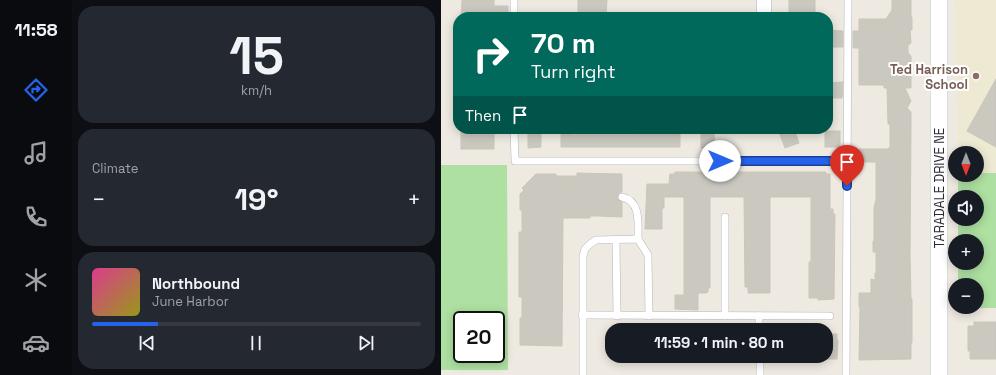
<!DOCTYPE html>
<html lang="en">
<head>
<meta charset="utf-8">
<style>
  body { margin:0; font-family:"Space Grotesk",sans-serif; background:#242831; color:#f1f3f6; height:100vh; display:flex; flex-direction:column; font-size:15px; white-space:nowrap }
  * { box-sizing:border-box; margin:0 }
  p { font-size:13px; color:#9ea1a6 }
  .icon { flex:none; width:22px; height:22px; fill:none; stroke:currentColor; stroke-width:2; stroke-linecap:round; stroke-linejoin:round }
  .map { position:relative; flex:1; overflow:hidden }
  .sheet { display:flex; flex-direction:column; gap:6px; padding:6px; background:#0d0f14; width:369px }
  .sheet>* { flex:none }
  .top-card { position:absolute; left:12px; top:12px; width:380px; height:122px; border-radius:16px; box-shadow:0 2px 10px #0003; background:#00695c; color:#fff; overflow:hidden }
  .needle { width:26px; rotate:180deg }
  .buttons { position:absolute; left:507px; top:146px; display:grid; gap:8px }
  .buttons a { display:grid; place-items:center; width:36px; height:36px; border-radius:50%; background:#171b24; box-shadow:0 2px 10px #0003; font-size:20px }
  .speed { position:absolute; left:12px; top:311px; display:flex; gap:8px; font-size:20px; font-weight:700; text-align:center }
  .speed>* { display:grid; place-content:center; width:52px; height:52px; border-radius:50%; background:#171b24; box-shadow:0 2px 10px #0003; line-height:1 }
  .speed .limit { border:2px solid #111; border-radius:6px; background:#fff; color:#111 }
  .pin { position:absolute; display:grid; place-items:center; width:34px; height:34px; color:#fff; margin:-41px -17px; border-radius:50% 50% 50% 0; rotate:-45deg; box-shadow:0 0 4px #0007 }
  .pin .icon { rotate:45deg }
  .me { position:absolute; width:44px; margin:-22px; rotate:90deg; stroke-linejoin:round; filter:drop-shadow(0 0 3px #0008) }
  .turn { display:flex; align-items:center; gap:14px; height:84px; padding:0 12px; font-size:18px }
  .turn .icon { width:52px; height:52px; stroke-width:2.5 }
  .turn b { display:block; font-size:28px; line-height:34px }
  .then { display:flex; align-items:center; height:38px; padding:0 12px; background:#0003; gap:8px; font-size:15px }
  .big { font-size:30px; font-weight:600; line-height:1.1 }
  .sheet .widget { flex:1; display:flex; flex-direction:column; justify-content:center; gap:6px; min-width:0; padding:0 14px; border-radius:16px; background:#242831 }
  .sheet .dial { align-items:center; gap:0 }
  .dial b { font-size:52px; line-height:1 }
  .song { display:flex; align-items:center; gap:12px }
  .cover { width:48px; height:48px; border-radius:6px; background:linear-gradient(135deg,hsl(330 70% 55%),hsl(60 70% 35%)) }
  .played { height:4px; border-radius:2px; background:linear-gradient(90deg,#2563eb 20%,#363941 20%) }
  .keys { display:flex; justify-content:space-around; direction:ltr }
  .heat { display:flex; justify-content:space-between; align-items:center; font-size:22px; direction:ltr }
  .trip { position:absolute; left:164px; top:323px; width:228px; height:40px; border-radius:16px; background:#171b24; box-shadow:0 2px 10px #0003; font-weight:600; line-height:40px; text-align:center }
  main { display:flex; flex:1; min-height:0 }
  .tab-bar { display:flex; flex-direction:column; width:72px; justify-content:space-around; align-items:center; background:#090b0e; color:#9ea1a6 }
  .tab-bar .icon { width:28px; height:28px }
  .tab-bar .on { color:#2563eb }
  .tab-bar b { font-size:18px; color:#f1f3f6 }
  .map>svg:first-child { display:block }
  .education { fill:#eee9d2 }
  .green { fill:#ade0a1; fill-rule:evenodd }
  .building { fill:#cac8bf; stroke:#c9c6ba }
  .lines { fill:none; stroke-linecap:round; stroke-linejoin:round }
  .service-casing { stroke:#b4b5bf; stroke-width:8 }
  .minor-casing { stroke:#b4b5bf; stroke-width:15 }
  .tertiary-casing { stroke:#b4b5bf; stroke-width:18 }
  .service { stroke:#fff; stroke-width:7 }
  .minor { stroke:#fff; stroke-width:14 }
  .tertiary { stroke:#fff; stroke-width:17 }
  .route-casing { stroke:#184099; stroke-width:10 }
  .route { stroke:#2563eb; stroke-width:7 }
  .education-dot { fill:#8d6e63; stroke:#fff; stroke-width:1.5 }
  .labels { text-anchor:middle; stroke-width:4; stroke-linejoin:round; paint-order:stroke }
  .education-label { font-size:13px; font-weight:bold; fill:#785e54; stroke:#fff; text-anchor:end }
  .street-label { font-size:13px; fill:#2d2d2d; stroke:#fff }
</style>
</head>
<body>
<main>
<nav class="tab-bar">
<b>11:58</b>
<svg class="icon on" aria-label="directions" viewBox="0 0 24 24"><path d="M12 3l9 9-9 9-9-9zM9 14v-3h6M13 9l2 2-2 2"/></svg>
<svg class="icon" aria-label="music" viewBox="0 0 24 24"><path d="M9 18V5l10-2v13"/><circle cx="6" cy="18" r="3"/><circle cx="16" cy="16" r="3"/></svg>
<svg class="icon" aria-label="phone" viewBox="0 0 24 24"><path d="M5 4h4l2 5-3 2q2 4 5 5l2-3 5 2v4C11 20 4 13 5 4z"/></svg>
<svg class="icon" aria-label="climate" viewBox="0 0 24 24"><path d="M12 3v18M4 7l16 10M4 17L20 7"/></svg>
<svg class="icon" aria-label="car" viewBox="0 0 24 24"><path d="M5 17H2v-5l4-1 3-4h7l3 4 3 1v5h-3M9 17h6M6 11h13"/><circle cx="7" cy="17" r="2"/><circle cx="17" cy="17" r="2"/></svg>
</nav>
<section class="sheet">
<div class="widget dial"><b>15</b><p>km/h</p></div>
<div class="widget"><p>Climate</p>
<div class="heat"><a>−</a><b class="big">19°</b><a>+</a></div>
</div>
<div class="widget">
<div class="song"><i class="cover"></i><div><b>Northbound</b><p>June Harbor</p></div></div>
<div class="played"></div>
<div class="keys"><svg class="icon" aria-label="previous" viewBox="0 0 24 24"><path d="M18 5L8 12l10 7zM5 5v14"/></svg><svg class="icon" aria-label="pause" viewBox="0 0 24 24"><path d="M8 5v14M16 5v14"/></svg><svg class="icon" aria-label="next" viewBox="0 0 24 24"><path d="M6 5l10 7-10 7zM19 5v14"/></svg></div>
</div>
</section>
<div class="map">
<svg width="555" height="375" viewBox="0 0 555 375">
  <rect width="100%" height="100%" fill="#eeeae1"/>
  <polygon class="education" points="514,0 555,0 555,173 536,173 536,153 517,153"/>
  <g class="green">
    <path d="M0 165H66L67 370H0ZM21 320H55V354H21Z"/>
    <polygon points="536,173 555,173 555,308 517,308 536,307 536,285 517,285 517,263 536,263 536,241 517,241 517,219 536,219 536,197 517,197 517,175 536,175"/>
  </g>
  <g class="building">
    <polygon points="21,0 53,0 53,6 67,6 67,17 20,17"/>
    <polygon points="137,0 166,0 165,17 137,17"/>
    <rect x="348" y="0" width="26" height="17"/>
    <polygon points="451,0 470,0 470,17 471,17 471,30 469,30 470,43 467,45 467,53 470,56 470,88 464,88 470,101 466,108 470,112 470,129 469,256 470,299 471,299 471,343 470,343 470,359 418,360 419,307 418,307 418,293 430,293 430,279 434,280 434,273 435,273 435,252 432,252 432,241 433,241 433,207 435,200 435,162 418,162 418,149 447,149 447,148 449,148 449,124 447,124 446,88 443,88 443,85 418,85 418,48 412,48 412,31 418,31 418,19 445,19 451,10"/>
    <polygon points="387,30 402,31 402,47 387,47"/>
    <polygon points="555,79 555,147 526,131"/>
    <polygon points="402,82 401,98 388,98 388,83"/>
    <rect x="20" y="129" width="33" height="20"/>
    <polygon points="337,129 353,129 358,143 344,148"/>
    <rect x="384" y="131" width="15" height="16"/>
    <polygon points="87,132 100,132 100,147 87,148"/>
    <polygon points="136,132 149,132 149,133 239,134 239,147 120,147 120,134 136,135"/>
    <polygon points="260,134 273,134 274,148 260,148"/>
    <polygon points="234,172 385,172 385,174 389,174 389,209 392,209 392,214 394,214 393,299 377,300 377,298 368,298 368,262 370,262 370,197 329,197 329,293 307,293 307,287 304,287 303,197 269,197 269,288 267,288 267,292 265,293 257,293 257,310 234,309 234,295 243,295 243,197 223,197 223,208 221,208 221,229 204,229 206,184 228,184 229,174 234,174"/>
    <polygon points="136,173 181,174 181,192 178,193 176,197 177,200 181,202 181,217 157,216 149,216 149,218 122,218 121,346 79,345 79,318 81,318 81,297 78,297 78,232 81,232 81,210 79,210 79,194 83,190 81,188 95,174 115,174 115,176 136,176"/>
    <polygon points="533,322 555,322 555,359 529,359 529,351 527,351 527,326 533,326"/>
    <polygon points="385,334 396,334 396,340 397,340 396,359 385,359"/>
  </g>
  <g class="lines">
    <defs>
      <g id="service">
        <polyline points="73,17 73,0"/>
        <polyline points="73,129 74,161 406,161"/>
        <path d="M181 197C200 201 197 223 197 239"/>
        <polyline points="284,217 284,316"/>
        <polyline points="175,240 176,316"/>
        <polyline points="141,315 389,316"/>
        <polyline points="318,316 318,330"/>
        <polyline points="319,356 319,375"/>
        <polyline points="142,375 142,256 144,249 149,244 155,240 197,239 207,255 208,316"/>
        <polyline points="405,375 407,0"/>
      </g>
      <polyline id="minor" points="323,0 323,17"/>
      <polyline id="tertiary" points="498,0 498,375"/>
    </defs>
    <use href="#service" class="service-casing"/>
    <use href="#minor" class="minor-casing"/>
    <use href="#tertiary" class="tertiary-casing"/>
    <use href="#service" class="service"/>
    <use href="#minor" class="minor"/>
    <use href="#tertiary" class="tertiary"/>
  </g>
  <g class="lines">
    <defs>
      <polyline id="route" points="279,161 406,161 406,186"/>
    </defs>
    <use href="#route" class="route-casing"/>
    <use href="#route" class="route"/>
  </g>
  <circle class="education-dot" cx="535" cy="76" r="4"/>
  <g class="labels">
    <g class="education-label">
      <text x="527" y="74">Ted Harrison<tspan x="527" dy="15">School</tspan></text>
    </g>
    <g class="street-label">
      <text transform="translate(498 188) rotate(-90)" y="5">TARADALE DRIVE NE</text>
    </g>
  </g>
</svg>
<div class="buttons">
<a><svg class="needle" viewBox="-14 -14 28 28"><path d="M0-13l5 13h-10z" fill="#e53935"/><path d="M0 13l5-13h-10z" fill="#9ea1a6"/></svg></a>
<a><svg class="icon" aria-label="sound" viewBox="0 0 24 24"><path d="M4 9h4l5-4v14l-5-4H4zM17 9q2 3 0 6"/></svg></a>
<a>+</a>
<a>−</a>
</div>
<div class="speed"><div class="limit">20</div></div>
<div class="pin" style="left:406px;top:186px;background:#d93025"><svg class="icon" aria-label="arrive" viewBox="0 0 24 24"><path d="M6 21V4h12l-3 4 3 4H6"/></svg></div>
<svg class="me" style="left:279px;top:161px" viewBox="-20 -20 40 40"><circle r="19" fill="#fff"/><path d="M0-13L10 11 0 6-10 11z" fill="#2563eb"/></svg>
<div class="trip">11:59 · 1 min · 80 m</div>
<div class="top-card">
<div class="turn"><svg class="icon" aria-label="right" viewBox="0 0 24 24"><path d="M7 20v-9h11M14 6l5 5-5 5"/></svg><div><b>70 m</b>Turn right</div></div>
<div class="then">Then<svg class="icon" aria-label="arrive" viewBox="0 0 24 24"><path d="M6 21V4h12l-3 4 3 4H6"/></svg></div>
</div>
</div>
</main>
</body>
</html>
